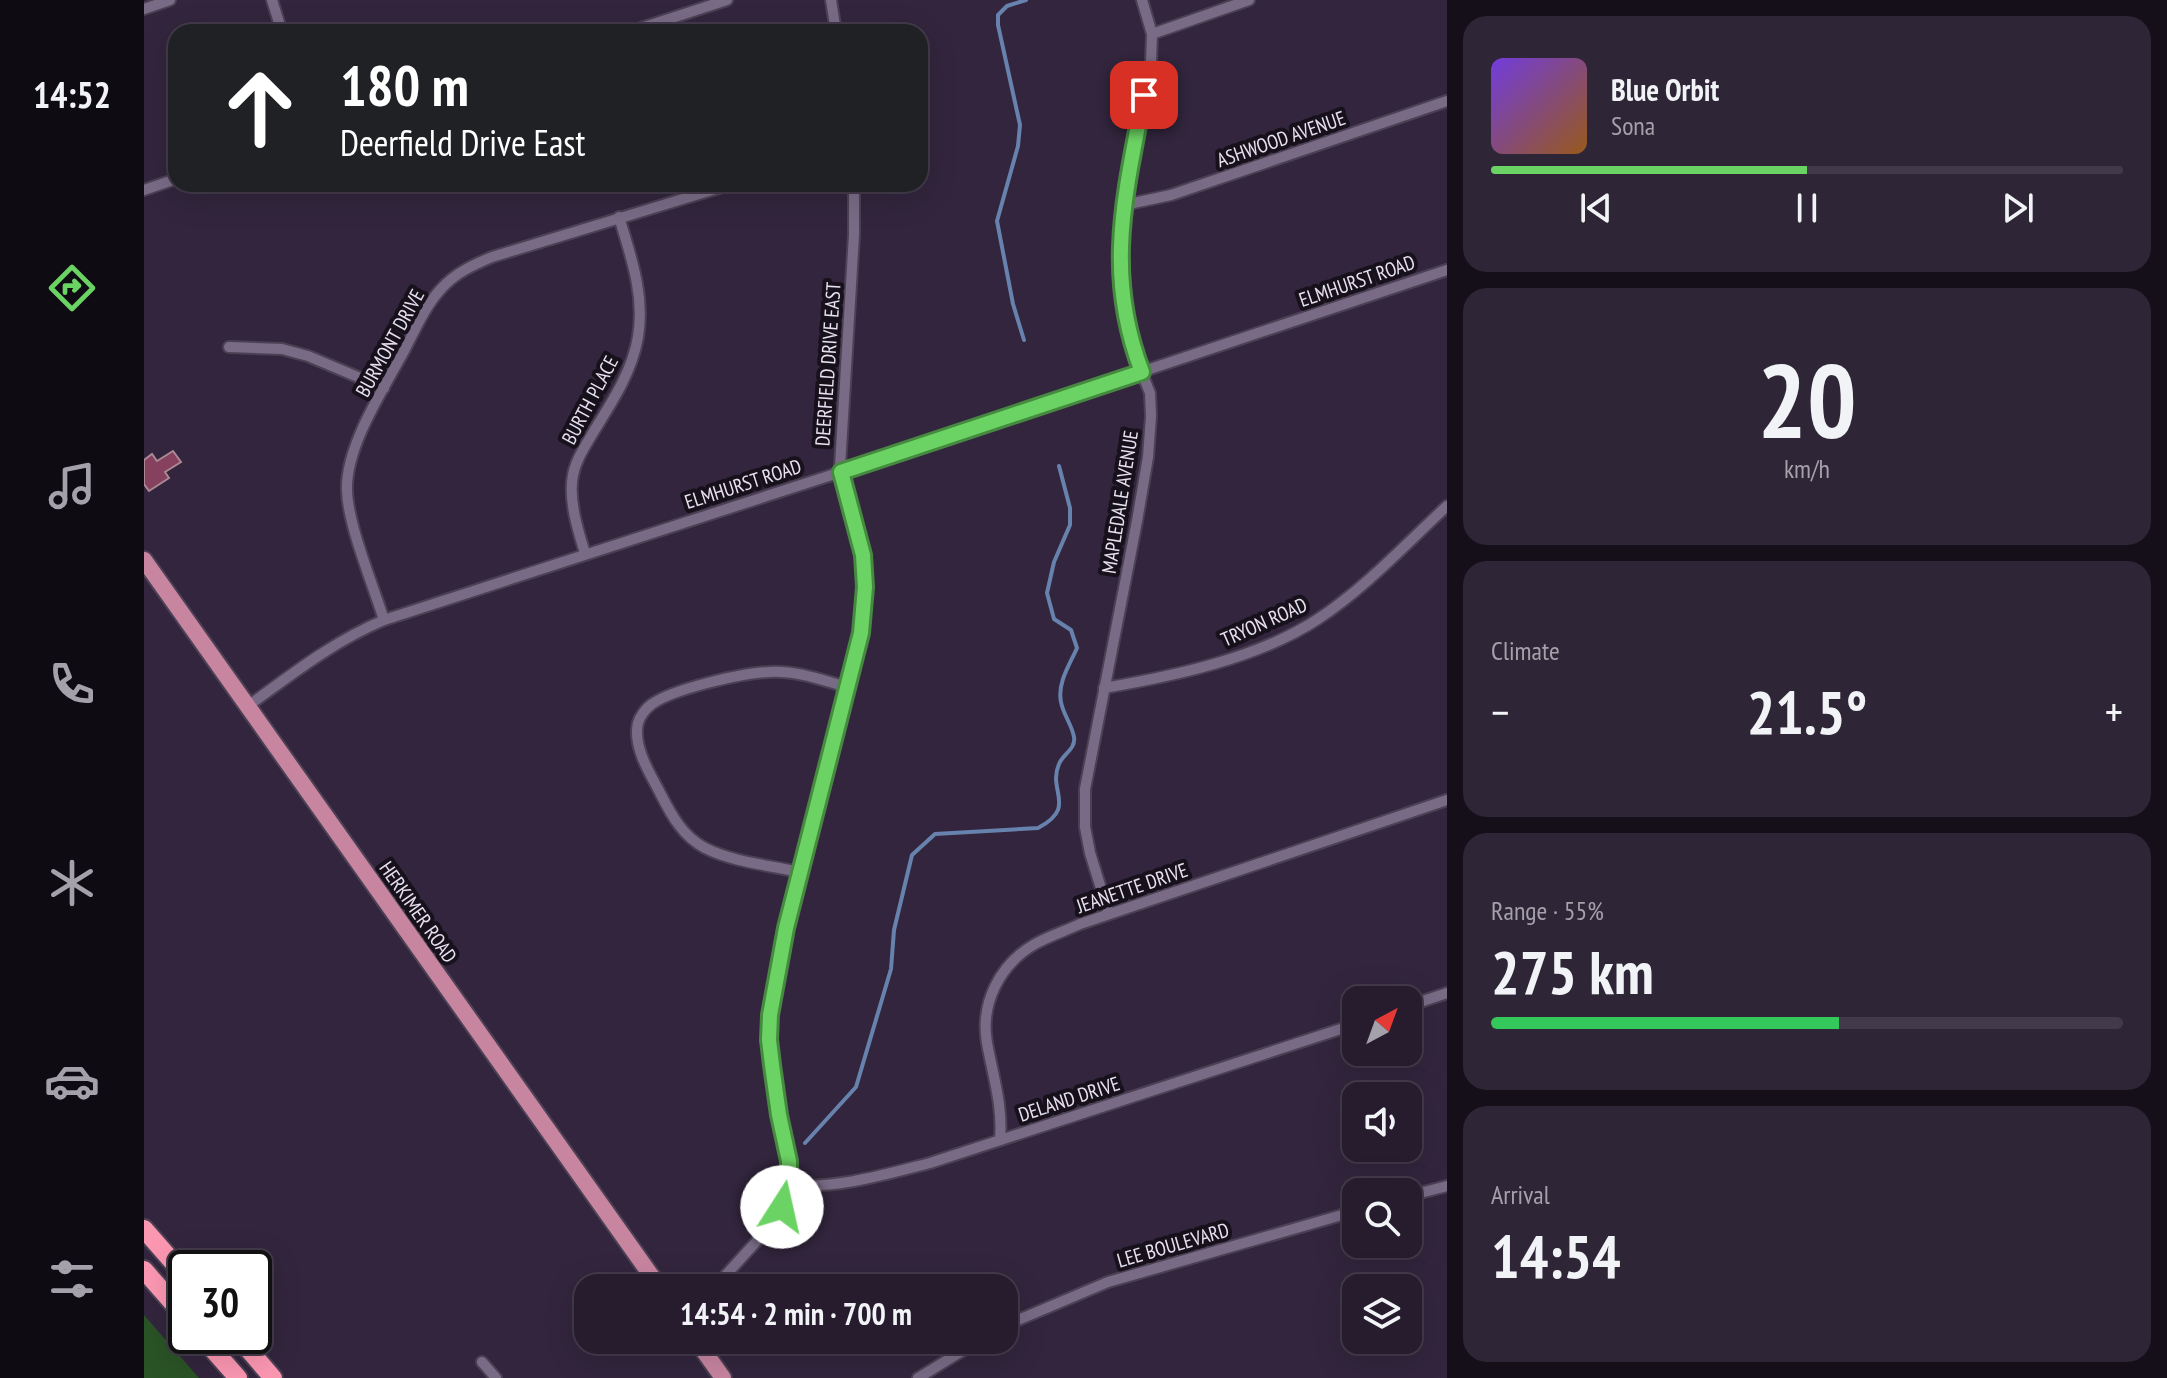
<!DOCTYPE html>
<html lang="en">
<head>
<meta charset="utf-8">
<style>
  body { margin:0; font-family:"PT Sans Narrow",sans-serif; background:#2e2536; color:#f1f3f6; height:100vh; display:flex; flex-direction:column; font-size:30px; white-space:nowrap }
  * { box-sizing:border-box; margin:0 }
  p { font-size:26px; color:#a4a1aa }
  .icon { flex:none; width:44px; height:44px; fill:none; stroke:currentColor; stroke-width:2; stroke-linecap:round; stroke-linejoin:round }
  .map { position:relative; flex:1; overflow:hidden }
  .sheet { display:flex; flex-direction:column; gap:16px; padding:16px; background:#150f19; width:720px }
  .sheet>* { flex:none }
  .top-card { position:absolute; left:24px; top:24px; width:760px; height:168px; border-radius:24px; box-shadow:0 8px 32px #0002,0 0 0 2px #423a4a; background:#202124; color:#fff; overflow:hidden }
  .needle { width:52px; rotate:41deg }
  .controls { position:absolute; left:1198px; top:986px; display:grid; gap:16px }
  .controls a { display:grid; place-items:center; width:80px; height:80px; border-radius:16px; background:#261c2e; box-shadow:0 8px 32px #0002,0 0 0 2px #423a4a; font-size:40px }
  .speed { position:absolute; left:24px; top:1250px; display:flex; gap:16px; font-size:40px; font-weight:700; text-align:center }
  .speed>* { display:grid; place-content:center; width:104px; height:104px; border-radius:50%; background:#261c2e; box-shadow:0 8px 32px #0002,0 0 0 2px #423a4a; line-height:1 }
  .speed .limit { border:4px solid #111; border-radius:12px; background:#fff; color:#111 }
  .pin { position:absolute; display:grid; place-items:center; width:68px; height:68px; color:#fff; margin:-34px; border-radius:16px; box-shadow:0 4px 12px #0006 }
  .me { position:absolute; width:88px; margin:-44px; rotate:10deg; stroke-linejoin:round; filter:drop-shadow(0 0 6px #0008) }
  .turn { display:flex; align-items:center; gap:28px; height:168px; padding:0 40px; font-size:36px }
  .turn .icon { width:104px; height:104px; stroke-width:2.5 }
  .turn b { display:block; font-size:56px; line-height:68px }
  .big { font-size:60px; font-weight:800; line-height:1.1 }
  .sheet .widget { flex:1; display:flex; flex-direction:column; justify-content:center; gap:12px; min-width:0; padding:0 28px; border-radius:24px; background:#2e2536 }
  .sheet .dial { align-items:center; gap:0 }
  .dial b { font-size:104px; line-height:1 }
  .song { display:flex; align-items:center; gap:24px }
  .cover { width:96px; height:96px; border-radius:12px; background:linear-gradient(135deg,hsl(260 70% 55%),hsl(30 70% 35%)) }
  .played { height:8px; border-radius:4px; background:linear-gradient(90deg,#6bd363 50%,#423a4a 50%) }
  .keys { display:flex; justify-content:space-around; direction:ltr }
  .heat { display:flex; justify-content:space-between; align-items:center; font-size:44px; direction:ltr }
  .charge { height:12px; border-radius:6px; background:linear-gradient(90deg,#34c759 55%,#423a4a 0) }
  .trip { position:absolute; left:430px; top:1274px; width:444px; height:80px; border-radius:24px; background:#261c2e; box-shadow:0 8px 32px #0002,0 0 0 2px #423a4a; font-weight:800; line-height:80px; text-align:center }
  main { display:flex; flex:1; min-height:0 }
  .menu { display:flex; flex-direction:column; width:144px; justify-content:space-around; align-items:center; background:#0f0b12; color:#a4a1aa }
  .menu .icon { width:56px; height:56px }
  .menu .current { color:#6bd363 }
  .menu b { font-size:36px; color:#f1f3f6 }
  .map>svg:first-child { display:block }
  .green { fill:#2a5326 }
  .lines { fill:none; stroke-linecap:round; stroke-linejoin:round }
  .stream { stroke:#6782ac; stroke-width:4 }
  .building { fill:#85415d; stroke:#ab8894; stroke-width:2 }
  .street-casing { stroke:#4c4154; stroke-width:14 }
  .primary-casing { stroke:#4c4154; stroke-width:20 }
  .highway-casing { stroke:#4c4154; stroke-width:22 }
  .street { stroke:#796b86; stroke-width:10 }
  .primary { stroke:#c885a0; stroke-width:16 }
  .highway { stroke:#fc97b2; stroke-width:18 }
  .route-casing { stroke:#468940; stroke-width:20 }
  .route { stroke:#6bd363; stroke-width:14 }
  .labels { text-anchor:middle; stroke-width:8; stroke-linejoin:round; paint-order:stroke }
  .street-label { font-size:20px; fill:#e9e1f1; stroke:#17111c }
</style>
</head>
<body>
<main>
<nav class="menu">
<b>14:52</b>
<svg class="icon current" aria-label="directions" viewBox="0 0 24 24"><path d="M12 3l9 9-9 9-9-9zM9 14v-3h6M13 9l2 2-2 2"/></svg>
<svg class="icon" aria-label="music" viewBox="0 0 24 24"><path d="M9 18V5l10-2v13"/><circle cx="6" cy="18" r="3"/><circle cx="16" cy="16" r="3"/></svg>
<svg class="icon" aria-label="phone" viewBox="0 0 24 24"><path d="M5 4h4l2 5-3 2q2 4 5 5l2-3 5 2v4C11 20 4 13 5 4z"/></svg>
<svg class="icon" aria-label="climate" viewBox="0 0 24 24"><path d="M12 3v18M4 7l16 10M4 17L20 7"/></svg>
<svg class="icon" aria-label="car" viewBox="0 0 24 24"><path d="M5 17H2v-5l4-1 3-4h7l3 4 3 1v5h-3M9 17h6M6 11h13"/><circle cx="7" cy="17" r="2"/><circle cx="17" cy="17" r="2"/></svg>
<svg class="icon" aria-label="filters" viewBox="0 0 24 24"><path d="M4 7h16M4 17h16"/><circle cx="9" cy="7" r="2"/><circle cx="15" cy="17" r="2"/></svg>
</nav>
<div class="map">
<svg width="1303" height="1378" viewBox="0 0 1303 1378">
  <rect width="100%" height="100%" fill="#32253d"/>
  <polygon class="green" points="0,1315 55,1378 0,1378"/>
  <g class="lines">
    <g class="stream">
      <polyline points="880,340 869,304 853,221 874,146 876,125 854,25 854,15 863,6 882,0"/>
      <path d="M661 1143 712 1087 747 969 750 930 768 855 791 834 894 828C934 807 903 791 915 764 919 754 932 749 930 737 928 725 919 714 917 702 913 683 926 664 933 648L927 630 910 619 903 593 910 562 926 525V508L915 466"/>
    </g>
  </g>
  <polygon class="building" points="29,451 37,462 21,472 25,478 5,491 0,484 0,460 8,454 13,461"/>
  <g class="lines">
    <defs>
      <g id="street">
        <polyline points="128,0 138,32"/>
        <polyline points="687,0 692,32"/>
        <polyline points="0,9 26,0"/>
        <polyline points="485,32 583,0"/>
        <polyline points="1008,34 1105,0"/>
        <polyline points="0,190 32,179"/>
        <polyline points="980,205 1027,195 1303,101"/>
        <polyline points="85,347 138,349 164,356 240,388"/>
        <path d="M441 553C434 531 424 499 429 475 432 459 442 445 450 431 468 402 488 372 494 337 501 295 487 257 475 217"/>
        <path d="M240 620C229 585 204 525 203 491 201 447 239 390 260 351 271 330 281 306 297 289 311 273 329 265 348 257L588 184"/>
        <path d="M960 688C1030 676 1115 658 1174 619 1221 588 1262 544 1303 506"/>
        <path d="M104 706C148 674 190 641 240 620L697 472 1303 270"/>
        <path d="M655 872C624 865 589 862 561 848 536 835 525 810 513 787 503 769 489 744 494 723 496 716 502 708 508 704 529 689 598 673 625 672 651 670 678 680 703 687"/>
        <polyline points="965,914 946,853 941,827 941,789 993,521 1004,457 1007,416 1006,393 986,343 975,260 980,205 1007,62 1008,34 998,0"/>
        <polyline points="1264,1006 1303,993"/>
        <path d="M856 1140C859 1106 849 1076 843 1043 836 1003 856 964 891 944 905 936 921 931 936 924L1303 800"/>
        <path d="M645 1185C693 1189 739 1175 786 1163L1212 1024"/>
        <polyline points="1264,1196 1303,1186"/>
        <polyline points="570,1288 622,1231 638,1207 645,1185 645,1161 635,1115 625,1040 626,1015 642,928 717,633 721,587 719,555 696,466 710,235 710,184"/>
        <polyline points="860,1326 964,1282 1212,1211"/>
        <polyline points="338,1362 352,1378"/>
        <polyline points="774,1378 836,1340"/>
      </g>
      <g id="primary">
        <polyline points="0,560 516,1288"/>
        <polyline points="552,1340 579,1378"/>
      </g>
      <g id="highway">
        <polyline points="0,1229 42,1277"/>
        <polyline points="0,1270 42,1318"/>
        <polyline points="57,1336 94,1378"/>
        <polyline points="93,1336 129,1378"/>
      </g>
    </defs>
    <use href="#street" class="street-casing"/>
    <use href="#primary" class="primary-casing"/>
    <use href="#highway" class="highway-casing"/>
    <use href="#street" class="street"/>
    <use href="#primary" class="primary"/>
    <use href="#highway" class="highway"/>
  </g>
  <g class="lines">
    <defs>
      <path id="route" d="M638 1207 645 1185V1161L635 1115 628 1065 625 1040 626 1015 642 928 717 633 721 587 719 555 697 472 998 372C960 273 981 195 1000 95"/>
    </defs>
    <use href="#route" class="route-casing"/>
    <use href="#route" class="route"/>
  </g>
  <g class="labels">
    <g class="street-label">
      <text transform="translate(1137 139) rotate(-19)" y="7">ASHWOOD AVENUE</text>
      <text transform="translate(1213 281) rotate(-19)" y="7">ELMHURST ROAD</text>
      <text transform="translate(246 343) rotate(-61)" y="7">BURMONT DRIVE</text>
      <text transform="translate(684 364) rotate(-86)" y="7">DEERFIELD DRIVE EAST</text>
      <text transform="translate(446 400) rotate(-62)" y="7">BURTH PLACE</text>
      <text transform="translate(599 484) rotate(-18)" y="7">ELMHURST ROAD</text>
      <text transform="translate(976 502) rotate(-81)" y="7">MAPLEDALE AVENUE</text>
      <text transform="translate(1120 622) rotate(-24)" y="7">TRYON ROAD</text>
      <text transform="translate(988 888) rotate(-19)" y="7">JEANETTE DRIVE</text>
      <text transform="translate(274 912) rotate(55)" y="7">HERKIMER ROAD</text>
      <text transform="translate(925 1099) rotate(-18)" y="7">DELAND DRIVE</text>
      <text transform="translate(1029 1245) rotate(-16)" y="7">LEE BOULEVARD</text>
    </g>
  </g>
</svg>
<div class="controls">
<a><svg class="needle" viewBox="-14 -14 28 28"><path d="M0-13l5 13h-10z" fill="#e53935"/><path d="M0 13l5-13h-10z" fill="#a4a1aa"/></svg></a>
<a><svg class="icon" aria-label="sound" viewBox="0 0 24 24"><path d="M4 9h4l5-4v14l-5-4H4zM17 9q2 3 0 6"/></svg></a>
<a><svg class="icon" aria-label="search" viewBox="0 0 24 24"><circle cx="10" cy="10" r="6"/><path d="M15 15l6 6"/></svg></a>
<a><svg class="icon" aria-label="layers" viewBox="0 0 24 24"><path d="M12 4l9 5-9 5-9-5zM3 14l9 5 9-5"/></svg></a>
</div>
<div class="speed"><div class="limit">30</div></div>
<div class="pin" style="left:1000px;top:95px;background:#d93025"><svg class="icon" aria-label="arrive" viewBox="0 0 24 24"><path d="M6 21V4h12l-3 4 3 4H6"/></svg></div>
<svg class="me" style="left:638px;top:1207px" viewBox="-20 -20 40 40"><circle r="19" fill="#fff"/><path d="M0-13L10 11 0 6-10 11z" fill="#6bd363"/></svg>
<div class="trip">14:54 · 2 min · 700 m</div>
<div class="top-card">
<div class="turn"><svg class="icon" aria-label="ahead" viewBox="0 0 24 24"><path d="M12 20V5M6 11l6-6 6 6"/></svg><div><b>180 m</b>Deerfield Drive East</div></div>
</div>
</div>
<section class="sheet">
<div class="widget">
<div class="song"><i class="cover"></i><div><b>Blue Orbit</b><p>Sona</p></div></div>
<div class="played"></div>
<div class="keys"><svg class="icon" aria-label="previous" viewBox="0 0 24 24"><path d="M18 5L8 12l10 7zM5 5v14"/></svg><svg class="icon" aria-label="pause" viewBox="0 0 24 24"><path d="M8 5v14M16 5v14"/></svg><svg class="icon" aria-label="next" viewBox="0 0 24 24"><path d="M6 5l10 7-10 7zM19 5v14"/></svg></div>
</div>
<div class="widget dial"><b>20</b><p>km/h</p></div>
<div class="widget"><p>Climate</p>
<div class="heat"><a>−</a><b class="big">21.5°</b><a>+</a></div>
</div>
<div class="widget"><p>Range · 55%</p><b class="big">275 km</b><div class="charge"></div></div>
<div class="widget"><p>Arrival</p><b class="big">14:54</b></div>
</section>
</main>
</body>
</html>
